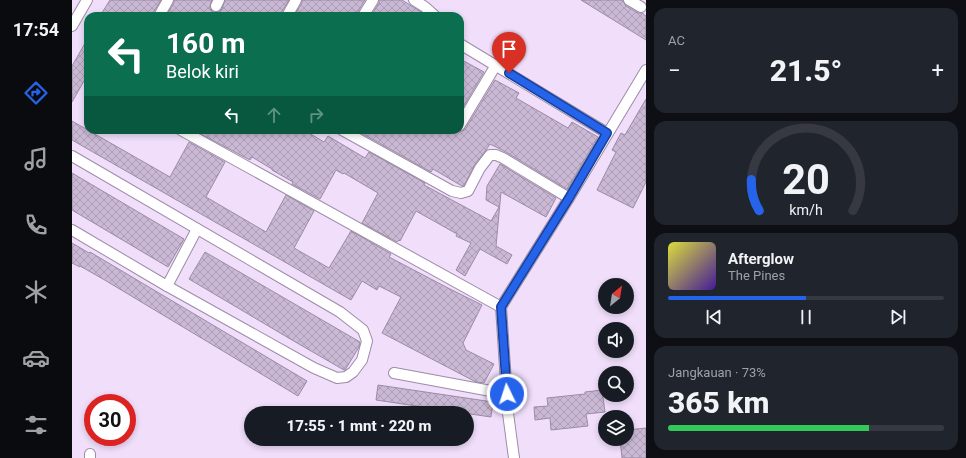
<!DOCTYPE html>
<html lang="id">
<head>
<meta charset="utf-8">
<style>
  body { margin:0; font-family:Roboto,sans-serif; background:#20242c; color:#f1f3f6; height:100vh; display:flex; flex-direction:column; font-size:15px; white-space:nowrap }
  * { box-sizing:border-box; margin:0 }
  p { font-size:13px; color:#9ea1a6 }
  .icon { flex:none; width:22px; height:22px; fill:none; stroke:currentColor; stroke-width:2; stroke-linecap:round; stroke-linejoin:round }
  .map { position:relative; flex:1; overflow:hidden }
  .details { display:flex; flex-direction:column; gap:8px; padding:8px; background:#0d0f14; width:320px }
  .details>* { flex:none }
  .guide { position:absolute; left:12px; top:12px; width:380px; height:122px; border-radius:12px; box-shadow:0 2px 6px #0003; background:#0b6e4f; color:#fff; overflow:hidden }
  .needle { width:26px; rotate:30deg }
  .tools { position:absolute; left:526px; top:278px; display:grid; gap:8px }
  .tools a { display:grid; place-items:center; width:36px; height:36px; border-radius:50%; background:#171b24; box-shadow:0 2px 6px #0003; font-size:20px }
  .speed { position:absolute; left:12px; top:394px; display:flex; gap:8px; font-size:20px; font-weight:700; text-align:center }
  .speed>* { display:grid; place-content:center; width:52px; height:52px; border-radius:50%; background:#171b24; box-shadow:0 2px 6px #0003; line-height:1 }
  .speed .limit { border:6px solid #d22; background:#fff; color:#111 }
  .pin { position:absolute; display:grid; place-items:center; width:34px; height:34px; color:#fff; margin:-41px -17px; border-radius:50% 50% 50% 0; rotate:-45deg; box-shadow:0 0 4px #0007 }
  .pin .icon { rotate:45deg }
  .me { position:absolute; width:44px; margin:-22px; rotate:356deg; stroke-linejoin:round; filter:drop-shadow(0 0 3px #0008) }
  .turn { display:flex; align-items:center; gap:14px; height:84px; padding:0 16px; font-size:18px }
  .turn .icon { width:52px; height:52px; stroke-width:2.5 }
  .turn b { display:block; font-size:28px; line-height:34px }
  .lanes { display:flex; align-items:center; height:38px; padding:0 16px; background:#0003; justify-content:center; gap:20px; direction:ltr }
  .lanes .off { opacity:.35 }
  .big { font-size:30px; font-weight:800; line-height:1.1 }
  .details .widget { flex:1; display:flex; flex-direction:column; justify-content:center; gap:6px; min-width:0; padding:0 14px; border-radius:12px; background:#20242c }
  .details .dial { align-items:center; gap:0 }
  .dial svg { height:104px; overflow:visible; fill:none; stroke:#363941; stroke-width:7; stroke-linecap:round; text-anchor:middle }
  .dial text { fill:#f1f3f6; stroke:none }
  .song { display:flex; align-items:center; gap:12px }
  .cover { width:48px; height:48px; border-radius:6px; background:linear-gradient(135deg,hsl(60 70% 55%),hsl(260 70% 35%)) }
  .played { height:4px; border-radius:2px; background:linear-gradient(90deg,#2563eb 50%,#363941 50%) }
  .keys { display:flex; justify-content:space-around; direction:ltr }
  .heat { display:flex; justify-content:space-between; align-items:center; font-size:22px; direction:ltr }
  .charge { height:6px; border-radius:3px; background:linear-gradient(90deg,#34c759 73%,#363941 0) }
  .trip { position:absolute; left:172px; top:406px; width:230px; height:40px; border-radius:20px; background:#171b24; box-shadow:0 2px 6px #0003; font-weight:800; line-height:40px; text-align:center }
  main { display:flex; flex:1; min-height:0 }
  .tab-bar { display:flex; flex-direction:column; width:72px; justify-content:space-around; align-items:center; background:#090b0e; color:#9ea1a6 }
  .tab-bar .icon { width:28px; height:28px }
  .tab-bar .current { color:#2563eb }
  .tab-bar b { font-size:18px; color:#f1f3f6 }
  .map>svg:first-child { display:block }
  .building { fill:url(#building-cross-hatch); stroke:#9c8ba6 }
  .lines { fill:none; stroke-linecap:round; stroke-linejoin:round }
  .minor-casing { stroke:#9c8ca7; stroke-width:12 }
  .minor { stroke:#fff; stroke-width:10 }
  .route-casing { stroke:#184099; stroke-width:10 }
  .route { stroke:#2563eb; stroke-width:7 }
</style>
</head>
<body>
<main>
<nav class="tab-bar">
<b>17:54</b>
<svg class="icon current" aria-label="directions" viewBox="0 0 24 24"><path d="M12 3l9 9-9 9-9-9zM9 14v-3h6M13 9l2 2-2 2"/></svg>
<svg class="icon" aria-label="music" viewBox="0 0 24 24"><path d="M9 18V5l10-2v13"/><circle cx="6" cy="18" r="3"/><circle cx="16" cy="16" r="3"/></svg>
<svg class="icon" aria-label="phone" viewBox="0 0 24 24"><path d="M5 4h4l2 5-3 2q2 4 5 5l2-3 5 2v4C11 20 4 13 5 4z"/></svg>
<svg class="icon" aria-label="climate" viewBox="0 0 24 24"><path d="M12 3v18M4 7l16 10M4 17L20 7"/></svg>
<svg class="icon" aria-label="car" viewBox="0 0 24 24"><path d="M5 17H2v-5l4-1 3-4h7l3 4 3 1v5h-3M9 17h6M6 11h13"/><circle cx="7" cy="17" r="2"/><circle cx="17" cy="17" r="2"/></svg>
<svg class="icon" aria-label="filters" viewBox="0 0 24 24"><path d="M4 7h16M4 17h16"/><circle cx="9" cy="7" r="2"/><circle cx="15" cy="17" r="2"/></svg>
</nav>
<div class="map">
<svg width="574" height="458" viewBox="0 0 574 458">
  <defs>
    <pattern id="building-cross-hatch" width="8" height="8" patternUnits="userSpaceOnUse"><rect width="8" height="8" fill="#cab9d5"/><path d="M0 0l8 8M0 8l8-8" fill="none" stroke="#ad9eb6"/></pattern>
  </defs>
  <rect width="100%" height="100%" fill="#f0defb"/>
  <g class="building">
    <polygon points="38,0 89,0 81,13 81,16 28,16"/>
    <polygon points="102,0 140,0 138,6 138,9 141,12 147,12 150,9 153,0 217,0 209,13 209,16 94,16 102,3"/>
    <polygon points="230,0 293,0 285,13 285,16 222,16 230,3"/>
    <polygon points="307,0 330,0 349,12 353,16 299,16 307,3"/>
    <polygon points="509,0 548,0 551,1 554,6 566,13 570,13 574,16 574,40"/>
    <polygon points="16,38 16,74 0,102 0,66"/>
    <polygon points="388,59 412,72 388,112"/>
    <polygon points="423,80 447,93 444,98 496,128 500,122 526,137 495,189 434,152 418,144 414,150 403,164 392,186 390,186 361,169 359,172 284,130 384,130 388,131 391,131 394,128"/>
    <polygon points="574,99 574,182 561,208 525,190 544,152 540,150 549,133 553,135"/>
    <polygon points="0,121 98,177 117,142 153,162 134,197 194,232 214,195 242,211 222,248 257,268 279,231 319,254 317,257 376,288 410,305 391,343 394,350 422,364 412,383 404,382 310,333 329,297 307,286 305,290 290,281 279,300 0,140"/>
    <polygon points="128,130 232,130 252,142 256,136 293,158 297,152 353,183 352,185 419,221 427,207 414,200 415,186 428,164 484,198 474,217 429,192 424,246 440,255 435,264 408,249 393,276 384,270 399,243 384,236 385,234 344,211 328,241 327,240 325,242 290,223 306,193 272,173 271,174 264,170 248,199 220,184 221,182 200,170 200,169 180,157 178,160 127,133"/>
    <polygon points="0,173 112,239 96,267 0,210"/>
    <polygon points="0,243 17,253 18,252 235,381 226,396 31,279 8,266 8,267 0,263"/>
    <polygon points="133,252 288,342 287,347 273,370 272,370 220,340 117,279"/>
    <polygon points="306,385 421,402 419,417 304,400"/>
    <polygon points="530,390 533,412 514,414 516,426 479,430 478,418 463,420 462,407 476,406 475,398 513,394 513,392"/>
    <polygon points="574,428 574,458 550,458 548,439 555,439 555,430"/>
  </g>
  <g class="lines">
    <defs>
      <g id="minor">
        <polyline points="342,0 353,7 363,16"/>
        <polyline points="557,0 569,7"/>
        <polyline points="144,6 147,0"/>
        <polyline points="87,16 96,0"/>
        <polyline points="215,16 224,0"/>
        <polyline points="291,16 301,0"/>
        <polyline points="0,26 15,0"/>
        <polyline points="388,44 535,133"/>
        <polyline points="388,125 424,65"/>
        <polyline points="109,130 429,307"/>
        <polyline points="270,130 380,191 389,193 396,191 408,168 418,155 424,155 431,158 497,198"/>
        <polyline points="0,156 268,312 291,330 295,341 290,360 281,372 274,377 265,378 242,368 95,286 0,230"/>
        <polyline points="95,286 125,229"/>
        <polyline points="322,373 435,394"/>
        <polyline points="18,458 18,454"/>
        <polyline points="442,458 436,413 429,307 497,198 574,70"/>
      </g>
    </defs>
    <use href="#minor" class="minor-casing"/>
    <use href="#minor" class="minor"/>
  </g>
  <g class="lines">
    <defs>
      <polyline id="route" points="435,394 429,307 497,198 535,133 437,73"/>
    </defs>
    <use href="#route" class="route-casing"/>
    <use href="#route" class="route"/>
  </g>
</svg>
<div class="tools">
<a><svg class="needle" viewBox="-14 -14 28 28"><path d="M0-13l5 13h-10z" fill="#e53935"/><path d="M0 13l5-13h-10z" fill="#9ea1a6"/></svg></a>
<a><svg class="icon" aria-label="sound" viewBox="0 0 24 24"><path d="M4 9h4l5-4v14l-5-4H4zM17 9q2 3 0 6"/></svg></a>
<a><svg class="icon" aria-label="search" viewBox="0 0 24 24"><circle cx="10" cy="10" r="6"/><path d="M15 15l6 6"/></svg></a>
<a><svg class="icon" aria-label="layers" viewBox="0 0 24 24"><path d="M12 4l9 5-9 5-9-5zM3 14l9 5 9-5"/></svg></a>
</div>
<div class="speed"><div class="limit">30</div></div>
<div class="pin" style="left:437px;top:73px;background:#d93025"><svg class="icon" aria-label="arrive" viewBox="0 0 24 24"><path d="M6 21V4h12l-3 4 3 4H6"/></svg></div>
<svg class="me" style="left:435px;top:394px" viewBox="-20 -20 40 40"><circle r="17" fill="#2563eb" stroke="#fff" stroke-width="3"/><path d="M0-11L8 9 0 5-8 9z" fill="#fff"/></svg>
<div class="trip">17:55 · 1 mnt · 220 m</div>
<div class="guide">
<div class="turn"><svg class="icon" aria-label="left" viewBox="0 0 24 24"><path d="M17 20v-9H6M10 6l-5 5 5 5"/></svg><div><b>160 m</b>Belok kiri</div></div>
<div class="lanes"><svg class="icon" aria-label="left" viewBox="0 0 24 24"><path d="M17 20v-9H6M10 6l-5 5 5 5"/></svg><svg class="icon off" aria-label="ahead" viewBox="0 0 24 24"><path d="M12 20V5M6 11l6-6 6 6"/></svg><svg class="icon off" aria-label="right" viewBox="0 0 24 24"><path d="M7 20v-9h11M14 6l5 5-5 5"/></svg></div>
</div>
</div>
<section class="details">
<div class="widget"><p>AC</p>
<div class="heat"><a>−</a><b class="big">21.5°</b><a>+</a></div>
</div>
<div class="widget dial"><svg viewBox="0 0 100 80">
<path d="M14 69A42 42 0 1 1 86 69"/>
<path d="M14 69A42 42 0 0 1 8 45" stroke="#2563eb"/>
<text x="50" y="56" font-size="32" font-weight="700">20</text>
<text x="50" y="72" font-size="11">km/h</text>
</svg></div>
<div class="widget">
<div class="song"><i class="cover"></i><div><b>Afterglow</b><p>The Pines</p></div></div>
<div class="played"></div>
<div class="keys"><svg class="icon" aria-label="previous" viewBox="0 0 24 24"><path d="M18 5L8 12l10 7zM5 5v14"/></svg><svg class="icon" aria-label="pause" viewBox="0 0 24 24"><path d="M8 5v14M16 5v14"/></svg><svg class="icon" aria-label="next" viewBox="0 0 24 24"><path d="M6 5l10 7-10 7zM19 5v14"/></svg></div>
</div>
<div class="widget"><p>Jangkauan · 73%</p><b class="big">365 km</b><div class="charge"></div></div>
</section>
</main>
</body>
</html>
